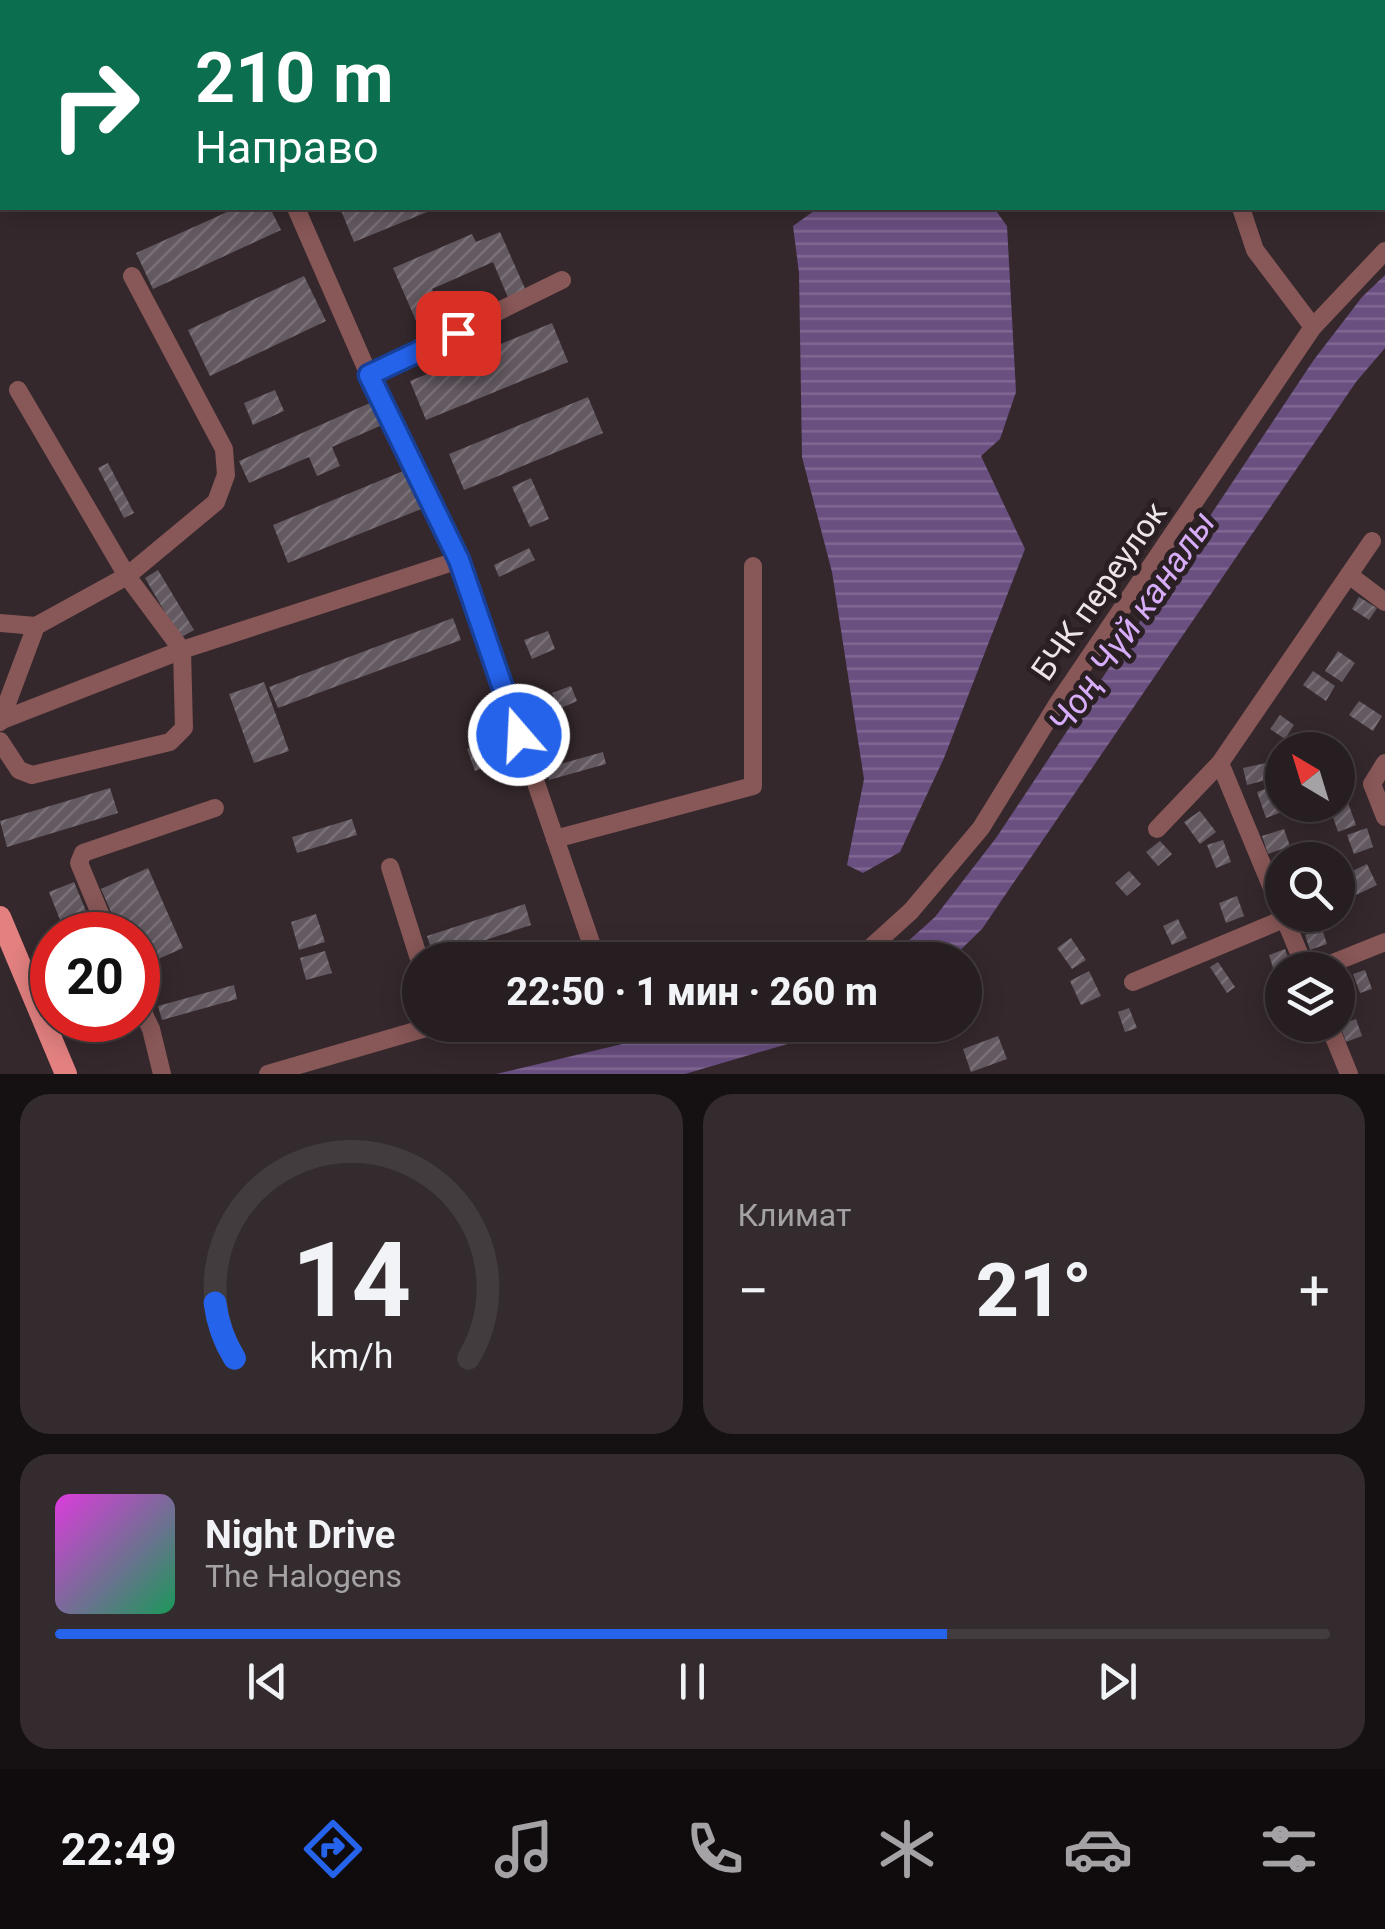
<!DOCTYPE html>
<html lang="ru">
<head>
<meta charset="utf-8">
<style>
  body { margin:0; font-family:Roboto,sans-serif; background:#332b2e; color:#f1f3f6; height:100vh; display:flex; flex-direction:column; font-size:38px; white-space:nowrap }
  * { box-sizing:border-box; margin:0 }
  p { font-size:32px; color:#a4a2a5 }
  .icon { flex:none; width:55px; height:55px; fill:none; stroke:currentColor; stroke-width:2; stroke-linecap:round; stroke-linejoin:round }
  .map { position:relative; height:1074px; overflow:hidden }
  .sheet { display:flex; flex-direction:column; gap:20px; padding:20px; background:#151012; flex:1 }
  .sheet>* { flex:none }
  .top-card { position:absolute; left:0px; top:0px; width:1385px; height:210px; box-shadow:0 5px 25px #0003,0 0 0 2px #433c3f; background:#0b6e4f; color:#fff; overflow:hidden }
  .needle { width:65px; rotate:322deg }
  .tools { position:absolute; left:1265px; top:732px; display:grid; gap:20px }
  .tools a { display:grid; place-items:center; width:90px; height:90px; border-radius:50%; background:#271e21; box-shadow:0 5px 25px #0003,0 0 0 2px #433c3f; font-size:50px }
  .speed { position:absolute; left:30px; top:912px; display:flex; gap:20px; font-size:50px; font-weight:700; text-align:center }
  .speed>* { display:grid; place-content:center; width:130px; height:130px; border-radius:50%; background:#271e21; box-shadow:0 5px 25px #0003,0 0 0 2px #433c3f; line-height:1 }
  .speed .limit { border:15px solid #d22; background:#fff; color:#111 }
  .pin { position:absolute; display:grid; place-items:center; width:85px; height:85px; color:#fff; margin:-42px; border-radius:20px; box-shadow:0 5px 15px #0006 }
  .me { position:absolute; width:110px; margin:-55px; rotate:341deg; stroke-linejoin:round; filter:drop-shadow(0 0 8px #0008) }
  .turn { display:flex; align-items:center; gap:35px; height:210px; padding:0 30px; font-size:45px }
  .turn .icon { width:130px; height:130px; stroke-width:2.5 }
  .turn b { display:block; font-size:70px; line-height:85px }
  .big { font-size:75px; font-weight:800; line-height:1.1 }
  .sheet .widget { flex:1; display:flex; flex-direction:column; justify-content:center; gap:15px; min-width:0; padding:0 35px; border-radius:30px; background:#332b2e }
  .sheet .dial { align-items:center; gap:0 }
  .dial svg { height:260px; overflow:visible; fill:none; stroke:#433c3f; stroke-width:7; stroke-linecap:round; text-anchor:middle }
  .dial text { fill:#f1f3f6; stroke:none }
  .song { display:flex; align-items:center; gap:30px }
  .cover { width:120px; height:120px; border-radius:15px; background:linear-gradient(135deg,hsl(300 70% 55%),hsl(150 70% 35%)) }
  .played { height:10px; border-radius:5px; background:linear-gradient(90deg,#2563eb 70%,#433c3f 70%) }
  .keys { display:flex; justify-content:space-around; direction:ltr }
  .heat { display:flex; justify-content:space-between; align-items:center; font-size:55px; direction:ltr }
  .sheet .tiles { flex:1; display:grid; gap:20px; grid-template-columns:1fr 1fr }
  .widget:last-child { grid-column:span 2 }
  .trip { position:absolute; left:402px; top:942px; width:580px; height:100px; border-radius:50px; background:#271e21; box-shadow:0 5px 25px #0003,0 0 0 2px #433c3f; font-weight:800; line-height:100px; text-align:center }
  .menu { display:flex; height:160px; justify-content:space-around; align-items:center; background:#100c0d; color:#a4a2a5 }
  .menu .icon { width:70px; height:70px }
  .menu .selected { color:#2563eb }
  .menu b { font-size:45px; color:#f1f3f6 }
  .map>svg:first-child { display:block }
  .water { fill:url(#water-rules) }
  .building { fill:url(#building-hatch) }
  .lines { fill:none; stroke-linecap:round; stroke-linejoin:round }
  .minor { stroke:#885757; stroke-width:18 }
  .major { stroke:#e38080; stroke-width:22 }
  .route-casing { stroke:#184099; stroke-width:25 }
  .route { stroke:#2563eb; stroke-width:18 }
  .labels { text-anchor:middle; stroke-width:10; stroke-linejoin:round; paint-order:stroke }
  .street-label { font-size:32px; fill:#ede6e8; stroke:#2a1f22 }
  .water-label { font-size:35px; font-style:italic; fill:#d7adfa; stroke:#2a1f22 }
</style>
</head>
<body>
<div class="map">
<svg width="1385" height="1074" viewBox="0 0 1385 1074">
  <defs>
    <pattern id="water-rules" width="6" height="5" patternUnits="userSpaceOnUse" patternTransform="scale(2.5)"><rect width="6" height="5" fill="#6a4f81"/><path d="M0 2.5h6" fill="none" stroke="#806893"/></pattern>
    <pattern id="building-hatch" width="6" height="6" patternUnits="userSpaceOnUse" patternTransform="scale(2.5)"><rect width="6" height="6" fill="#635961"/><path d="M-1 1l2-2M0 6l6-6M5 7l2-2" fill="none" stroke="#7a7178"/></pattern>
  </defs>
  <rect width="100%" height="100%" fill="#34282c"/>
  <g class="water">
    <polygon points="818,208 994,208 1007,226 1016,392 1000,439 981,456 1025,549 944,758 900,852 863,873 847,865 864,779 832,572 802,457 799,273 793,226"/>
    <polygon points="1385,275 1385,348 1356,382 982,929 950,960 887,960 935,917 996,838 1313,361 1362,297"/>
    <polygon points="702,1025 852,1025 685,1074 496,1074"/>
  </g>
  <g class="building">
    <polygon points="236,208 270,208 281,230 153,289 136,253"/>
    <polygon points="340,208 437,208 354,242"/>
    <polygon points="500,232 527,293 509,300 493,262 432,289 449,328 424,339 393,268 472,234 476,242"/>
    <polygon points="304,276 326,321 210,376 188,330"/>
    <polygon points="552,323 568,362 426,420 410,381"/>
    <polygon points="275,390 284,411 253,425 244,403"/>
    <polygon points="588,397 603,433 464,490 449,454"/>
    <polygon points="379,399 389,422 332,447 340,466 317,476 309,457 249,483 239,461"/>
    <polygon points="108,463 134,513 124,518 98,468"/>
    <polygon points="408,469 426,507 288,563 273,525"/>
    <polygon points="531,478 549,519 530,527 512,487"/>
    <polygon points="529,548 535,560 499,577 494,565"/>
    <polygon points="158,570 194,630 180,638 145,578"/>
    <polygon points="1359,597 1377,608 1369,620 1352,609"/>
    <polygon points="453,618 461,640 278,708 269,687"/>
    <polygon points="548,631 555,649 532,659 524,640"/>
    <polygon points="1338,651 1355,663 1342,682 1325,671"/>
    <polygon points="1313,671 1335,686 1326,701 1303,685"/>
    <polygon points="264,682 289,751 254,763 229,694"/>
    <polygon points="571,686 577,701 559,709 552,693"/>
    <polygon points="1359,701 1382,716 1373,731 1349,715"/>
    <polygon points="1280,715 1294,725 1285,739 1270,729"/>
    <polygon points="490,741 497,763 475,771 467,749"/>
    <polygon points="603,752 606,764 549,780 546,768"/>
    <polygon points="1266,763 1270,779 1247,785 1243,768"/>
    <polygon points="1278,784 1287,810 1266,818 1257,792"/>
    <polygon points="110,788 118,813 7,847 0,821"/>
    <polygon points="1346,797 1356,825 1338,832 1329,805 1338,805"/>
    <polygon points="1200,811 1216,832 1200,844 1184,822"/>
    <polygon points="352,819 357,835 297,853 292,837"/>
    <polygon points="1367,828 1373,847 1354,854 1347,835"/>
    <polygon points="1284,829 1290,846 1268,854 1262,836"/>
    <polygon points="1223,840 1231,862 1216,868 1207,845"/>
    <polygon points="1160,841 1172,854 1158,866 1146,852"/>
    <polygon points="1367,864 1377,885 1354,896 1344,875"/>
    <polygon points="148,868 183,948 138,968 138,935 121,935 101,889"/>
    <polygon points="1129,871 1141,884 1127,896 1115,883"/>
    <polygon points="74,882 96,935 66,935 49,892"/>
    <polygon points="1237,896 1244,916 1226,923 1219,903"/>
    <polygon points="525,904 531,925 434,957 427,936"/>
    <polygon points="316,914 325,942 299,950 291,922"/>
    <polygon points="1178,919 1187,938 1172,945 1163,926"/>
    <polygon points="1322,929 1327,944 1310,950 1305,935"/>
    <polygon points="1071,938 1086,960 1072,969 1057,948"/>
    <polygon points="1285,949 1293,970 1282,970 1282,978 1277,980 1269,955"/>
    <polygon points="325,951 332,973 306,980 300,958"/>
    <polygon points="1218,962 1235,987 1227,993 1210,967"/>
    <polygon points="1365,970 1372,989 1360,993 1353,974"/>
    <polygon points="1089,971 1101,996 1081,1005 1070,981"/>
    <polygon points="234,985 237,999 162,1020 158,1006"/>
    <polygon points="1129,1008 1137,1028 1125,1032 1118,1012"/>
    <polygon points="1356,1019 1362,1036 1346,1042 1340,1025"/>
    <polygon points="998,1036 1007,1059 971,1072 963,1049"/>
  </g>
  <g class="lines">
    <g class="minor">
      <polyline points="189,0 190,2"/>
      <polyline points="1191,0 1191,2"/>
      <polyline points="698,2 699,0"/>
      <polyline points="750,2 752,0"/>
      <polyline points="767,2 775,0"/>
      <polyline points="1382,32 1385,34"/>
      <polyline points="296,208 369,375 459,560 597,960"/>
      <polyline points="1241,208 1255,250 1313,327"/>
      <polyline points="369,375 562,280"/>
      <polyline points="18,390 127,576 216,502 226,475 224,449 132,276"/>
      <polyline points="1349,575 1385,602"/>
      <polyline points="0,623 36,626"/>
      <polyline points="0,722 36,626 127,576 182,650 459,560"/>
      <polyline points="0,741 19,770 32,775 170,742 184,728 182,650 2,720"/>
      <polyline points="1220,763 1306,970"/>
      <polyline points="1385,763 1372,784 1385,817"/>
      <polyline points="1157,829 1220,763 1372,541"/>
      <polyline points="555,839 753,786 753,566"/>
      <polyline points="390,867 420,962"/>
      <polyline points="109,935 79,863 83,853 215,808"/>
      <polyline points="857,960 911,911 981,828 1058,703 1313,327 1385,251"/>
      <polyline points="1315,970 1385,942"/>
      <polyline points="1133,982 1284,919"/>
      <polyline points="138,1002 151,1029 162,1074"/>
      <polyline points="1329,1025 1349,1074"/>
      <polyline points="268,1074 436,1025"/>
    </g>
    <polyline class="major" points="0,917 66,1074"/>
  </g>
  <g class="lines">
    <defs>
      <polyline id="route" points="458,333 369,375 459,560 519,735"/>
    </defs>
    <use href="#route" class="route-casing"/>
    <use href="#route" class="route"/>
  </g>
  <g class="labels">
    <g class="street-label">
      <text transform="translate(1099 591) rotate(-55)" y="11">БЧК переулок</text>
    </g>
    <g class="water-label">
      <text transform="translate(1132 622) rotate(-55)" y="12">Чоң Чүй каналы</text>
    </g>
  </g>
</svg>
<div class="tools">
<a><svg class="needle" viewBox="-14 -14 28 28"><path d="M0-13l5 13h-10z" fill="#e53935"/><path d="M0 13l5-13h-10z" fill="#a4a2a5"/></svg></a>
<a><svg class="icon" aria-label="search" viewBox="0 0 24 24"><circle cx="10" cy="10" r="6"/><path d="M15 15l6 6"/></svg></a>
<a><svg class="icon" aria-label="layers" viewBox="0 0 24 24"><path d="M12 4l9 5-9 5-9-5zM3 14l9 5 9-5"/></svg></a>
</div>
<div class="speed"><div class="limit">20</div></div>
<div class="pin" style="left:458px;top:333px;background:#d93025"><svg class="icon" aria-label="arrive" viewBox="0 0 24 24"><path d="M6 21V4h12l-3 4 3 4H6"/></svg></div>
<svg class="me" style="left:519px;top:735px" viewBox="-20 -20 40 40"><circle r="17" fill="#2563eb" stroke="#fff" stroke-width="3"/><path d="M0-11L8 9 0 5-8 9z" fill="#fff"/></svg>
<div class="trip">22:50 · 1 мин · 260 m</div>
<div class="top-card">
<div class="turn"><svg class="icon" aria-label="right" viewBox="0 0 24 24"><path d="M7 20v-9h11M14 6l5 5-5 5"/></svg><div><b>210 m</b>Направо</div></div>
</div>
</div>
<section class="sheet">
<div class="tiles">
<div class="widget dial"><svg viewBox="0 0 100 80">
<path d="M14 69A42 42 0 1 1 86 69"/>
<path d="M14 69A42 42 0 0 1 8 52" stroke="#2563eb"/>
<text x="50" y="56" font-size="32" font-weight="700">14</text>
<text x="50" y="72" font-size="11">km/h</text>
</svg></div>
<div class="widget"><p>Климат</p>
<div class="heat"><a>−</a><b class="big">21°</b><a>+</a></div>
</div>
<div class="widget">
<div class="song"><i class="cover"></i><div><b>Night Drive</b><p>The Halogens</p></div></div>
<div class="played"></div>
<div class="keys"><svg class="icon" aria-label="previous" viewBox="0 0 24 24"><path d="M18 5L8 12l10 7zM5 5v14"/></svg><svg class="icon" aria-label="pause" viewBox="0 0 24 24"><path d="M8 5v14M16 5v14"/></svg><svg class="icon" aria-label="next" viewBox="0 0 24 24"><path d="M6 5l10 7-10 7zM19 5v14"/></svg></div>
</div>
</div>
</section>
<nav class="menu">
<b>22:49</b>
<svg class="icon selected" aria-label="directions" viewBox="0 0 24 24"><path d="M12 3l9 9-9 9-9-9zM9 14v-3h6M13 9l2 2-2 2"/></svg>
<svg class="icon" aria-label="music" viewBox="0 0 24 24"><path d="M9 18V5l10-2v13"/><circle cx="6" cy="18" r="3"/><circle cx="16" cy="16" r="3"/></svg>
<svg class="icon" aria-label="phone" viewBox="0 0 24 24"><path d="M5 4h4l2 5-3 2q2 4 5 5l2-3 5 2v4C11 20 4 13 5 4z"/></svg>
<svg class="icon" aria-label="climate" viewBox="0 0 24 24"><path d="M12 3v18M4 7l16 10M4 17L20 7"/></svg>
<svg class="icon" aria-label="car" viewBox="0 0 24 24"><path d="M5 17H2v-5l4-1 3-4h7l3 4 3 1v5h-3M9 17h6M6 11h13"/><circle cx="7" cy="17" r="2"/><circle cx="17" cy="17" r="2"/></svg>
<svg class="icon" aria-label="filters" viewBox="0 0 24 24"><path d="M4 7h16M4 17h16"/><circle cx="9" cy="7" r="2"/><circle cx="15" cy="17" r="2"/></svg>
</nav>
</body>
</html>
